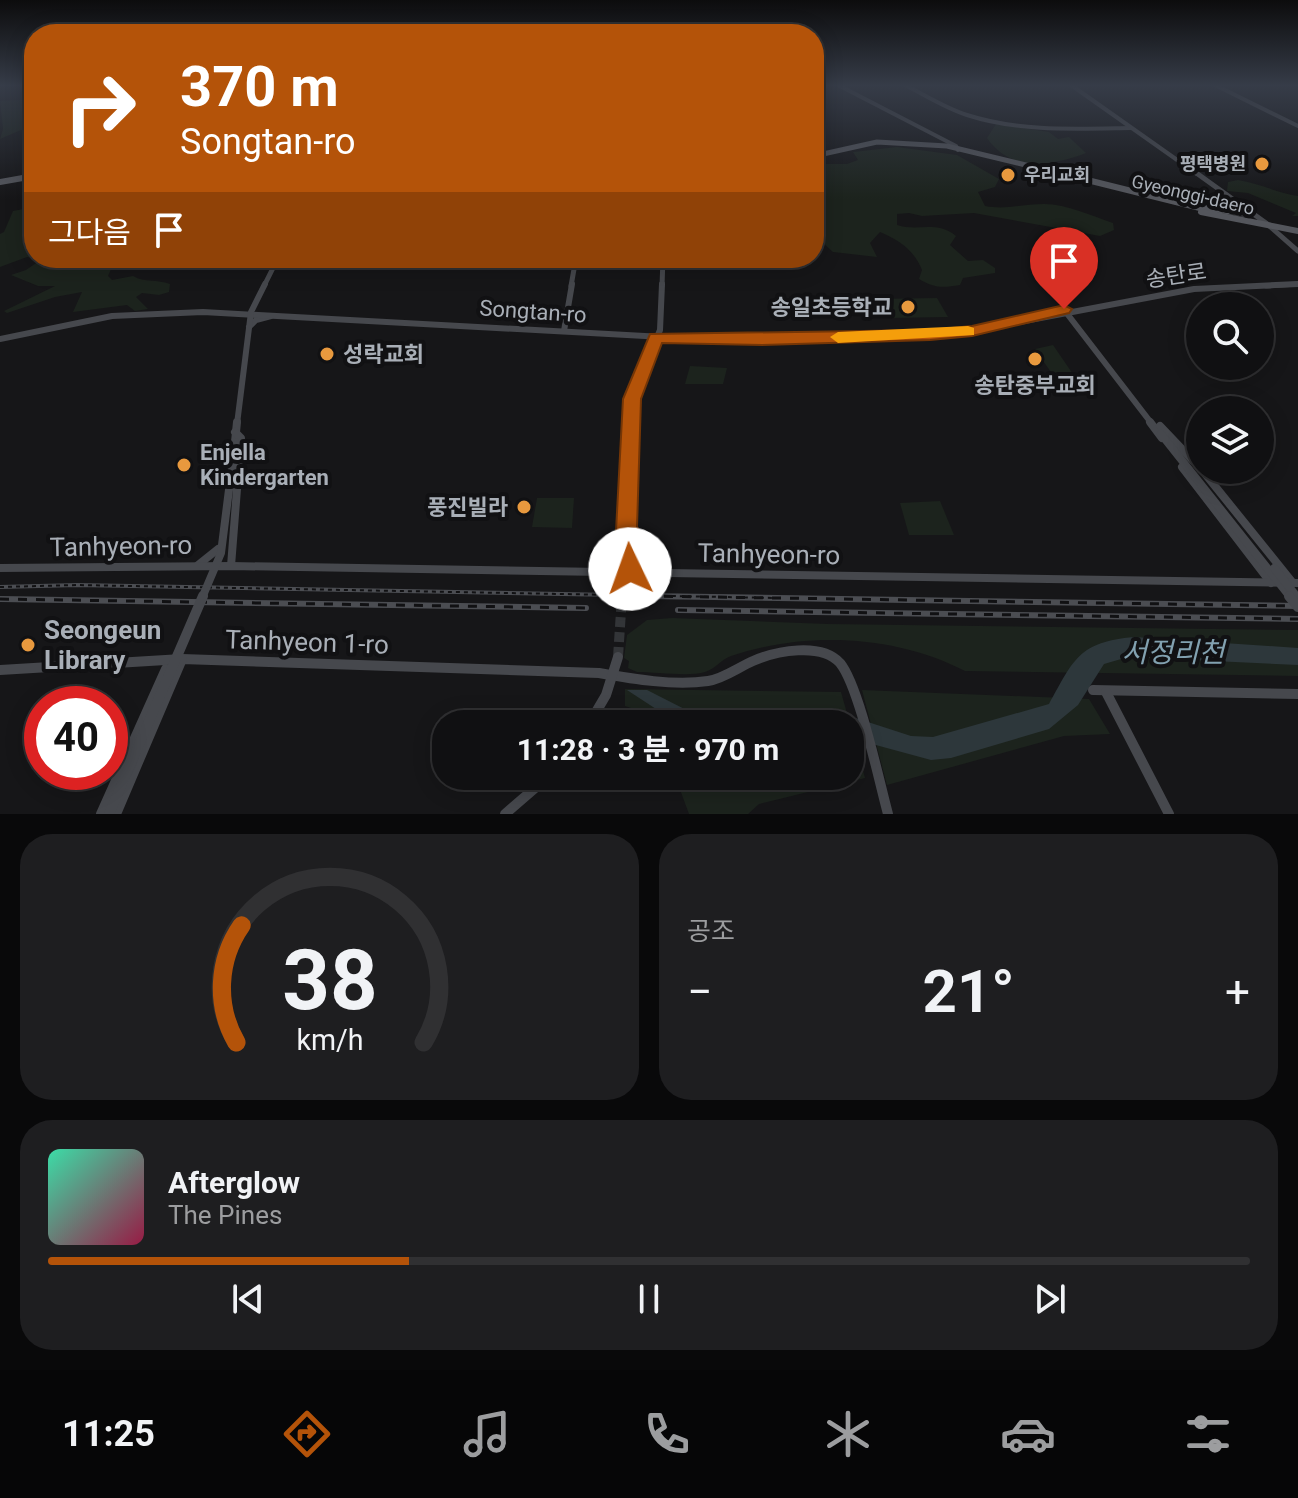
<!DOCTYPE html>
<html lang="ko">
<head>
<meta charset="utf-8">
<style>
  body { margin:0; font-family:Roboto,"Noto Sans KR",sans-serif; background:#1e1e20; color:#f1f3f6; height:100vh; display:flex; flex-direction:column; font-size:30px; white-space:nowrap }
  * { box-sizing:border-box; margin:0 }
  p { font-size:26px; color:#9c9d9f }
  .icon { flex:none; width:44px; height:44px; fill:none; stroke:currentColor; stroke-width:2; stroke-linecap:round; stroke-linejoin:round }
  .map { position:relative; height:814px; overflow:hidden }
  .details { display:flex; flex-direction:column; gap:20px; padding:20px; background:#09090a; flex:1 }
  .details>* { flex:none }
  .hud { position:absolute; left:24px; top:24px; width:800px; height:244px; border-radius:32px; box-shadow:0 4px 20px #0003,0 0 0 2px #303032; background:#b45309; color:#fff; overflow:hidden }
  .buttons { position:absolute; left:1186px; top:292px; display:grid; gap:16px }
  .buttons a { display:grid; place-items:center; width:88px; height:88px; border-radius:50%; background:#101012; box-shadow:0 4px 20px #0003,0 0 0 2px #303032; font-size:40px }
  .speed { position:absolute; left:24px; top:686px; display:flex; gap:16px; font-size:40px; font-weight:700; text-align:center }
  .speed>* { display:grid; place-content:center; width:104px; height:104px; border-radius:50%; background:#101012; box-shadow:0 4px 20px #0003,0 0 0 2px #303032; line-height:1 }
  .speed .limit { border:12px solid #d22; background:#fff; color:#111 }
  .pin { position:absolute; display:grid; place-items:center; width:68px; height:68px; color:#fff; margin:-82px -34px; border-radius:50% 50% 50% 0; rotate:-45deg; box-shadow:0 0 8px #0007 }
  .pin .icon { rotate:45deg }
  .me { position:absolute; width:88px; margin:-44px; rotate:357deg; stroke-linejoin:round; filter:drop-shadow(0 0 6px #0008) }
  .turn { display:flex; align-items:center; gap:28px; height:168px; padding:0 24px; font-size:36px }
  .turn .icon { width:104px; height:104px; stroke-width:2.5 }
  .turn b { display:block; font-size:56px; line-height:68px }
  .then { display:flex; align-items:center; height:76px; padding:0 24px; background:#0003; gap:16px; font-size:30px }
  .big { font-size:60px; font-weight:700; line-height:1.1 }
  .details .widget { flex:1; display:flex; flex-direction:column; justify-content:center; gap:12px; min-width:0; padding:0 28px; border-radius:32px; background:#1e1e20 }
  .details .dial { align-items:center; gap:0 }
  .dial svg { height:208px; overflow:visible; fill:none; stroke:#303032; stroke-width:7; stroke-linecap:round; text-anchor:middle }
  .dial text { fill:#f1f3f6; stroke:none }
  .song { display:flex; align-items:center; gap:24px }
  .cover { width:96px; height:96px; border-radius:12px; background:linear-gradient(135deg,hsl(160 70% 55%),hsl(340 70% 35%)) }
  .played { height:8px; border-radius:4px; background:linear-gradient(90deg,#b45309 30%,#303032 30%) }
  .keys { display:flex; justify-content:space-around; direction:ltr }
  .heat { display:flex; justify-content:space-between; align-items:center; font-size:44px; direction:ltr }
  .details .tiles { flex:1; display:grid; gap:20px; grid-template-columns:1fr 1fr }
  .widget:last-child { grid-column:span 2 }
  .trip { position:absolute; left:432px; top:710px; width:432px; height:80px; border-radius:32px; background:#101012; box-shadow:0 4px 20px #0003,0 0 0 2px #303032; font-weight:700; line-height:80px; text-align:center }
  .tabs { display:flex; height:128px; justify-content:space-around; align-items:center; background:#060607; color:#9c9d9f }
  .tabs .icon { width:56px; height:56px }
  .tabs .selected { color:#b45309 }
  .tabs b { font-size:36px; color:#f1f3f6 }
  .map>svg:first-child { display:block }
  .green { fill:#1c231d }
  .water { fill:#2d373b }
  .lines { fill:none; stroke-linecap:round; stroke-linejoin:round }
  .secondary-tunnel-far1 { stroke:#333538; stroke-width:8; stroke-dasharray:8 4; stroke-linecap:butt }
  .secondary-tunnel { stroke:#333538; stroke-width:10; stroke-dasharray:10 5; stroke-linecap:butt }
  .secondary-far4 { stroke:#46484d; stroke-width:4 }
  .secondary-far3 { stroke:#46484d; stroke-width:5 }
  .secondary-far2 { stroke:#46484d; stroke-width:6 }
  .secondary-far1 { stroke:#46484d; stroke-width:8 }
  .secondary { stroke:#46484d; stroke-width:10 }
  .primary-far1 { stroke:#54565c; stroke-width:5 }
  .primary { stroke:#54565c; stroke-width:6 }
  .rail-far1-casing { stroke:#4b4d52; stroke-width:4 }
  .rail-casing { stroke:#4b4d52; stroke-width:6 }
  .rail-far1 { stroke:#111113; stroke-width:2; stroke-dasharray:4; stroke-linecap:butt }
  .rail { stroke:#111113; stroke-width:3; stroke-dasharray:9; stroke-linecap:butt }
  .secondary-bridge-far1 { stroke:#46484d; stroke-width:8 }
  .secondary-bridge { stroke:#46484d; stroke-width:10 }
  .route { fill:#b45309; stroke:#753606; stroke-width:2 }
  .slow { fill:#f59e0b }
  .poi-dot { fill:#e8993e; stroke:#111113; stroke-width:3 }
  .labels { text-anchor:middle; stroke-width:8; stroke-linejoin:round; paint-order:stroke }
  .far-poi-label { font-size:18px; font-weight:bold; fill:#a9afb7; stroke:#111113; text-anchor:end }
  .far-street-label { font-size:18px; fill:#a9afb7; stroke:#111113 }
  .street-label { font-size:22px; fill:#a9afb7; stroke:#111113 }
  .poi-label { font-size:22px; font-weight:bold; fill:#a9afb7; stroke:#111113; text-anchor:end }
  .near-street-label { font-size:26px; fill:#a9afb7; stroke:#111113 }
  .near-poi-label { font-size:26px; font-weight:bold; fill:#a9afb7; stroke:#111113; text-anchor:start }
  .near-water-label { font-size:28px; font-style:italic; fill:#82a1b0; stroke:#111113 }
</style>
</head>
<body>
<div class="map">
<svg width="1298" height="814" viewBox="0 0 1298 814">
  <rect width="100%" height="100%" fill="#161618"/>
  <g class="green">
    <polygon points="34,99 34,130 21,130 0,139 3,129 0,101"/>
    <path d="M996 124 1049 132 1058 139 1069 137 1086 153C1052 166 1011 173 987 138Z"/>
    <path d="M897 147 957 155 999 179 995 187 978 192 985 206C1006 210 1023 204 1044 204 1067 204 1092 216 1113 223L1114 230 1100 236 974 213 922 216 909 213 897 214V225C918 232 936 220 956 236L950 245 968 261 983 260 995 268V273L963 278 960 285C942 288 934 288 919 279L922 270C914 250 899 240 880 232L870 243 877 257 833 252 823 243 814 242V164H847L858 160 853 152Z"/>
    <path d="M1238 180C1259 183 1277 193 1298 196V216H1292L1296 213 1248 193 1227 191 1228 182Z"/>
    <polygon points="34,207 34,258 27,257 0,267 0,234 4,232 13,211"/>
    <path d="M37 258H125L124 263 111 269 108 276 112 280 133 276C145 283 157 279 170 284L169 292 159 295 142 293 136 297 148 309 135 311 127 305 73 312 82 292 55 297 7 313 4 311 55 286H38L11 275 26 270 42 259Z"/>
    <polygon points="937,298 948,317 890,318 875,299"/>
    <polygon points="1053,345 1077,380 1057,381 1035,349"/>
    <polygon points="690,366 727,368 723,384 685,384"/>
    <polygon points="537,498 574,498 572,528 532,527"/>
    <polygon points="940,501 954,535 909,535 900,503"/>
    <path d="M672 618 828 624 1298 630V676L965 671C895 635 806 631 731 656 722 659 715 669 705 672 690 677 655 672 637 672L628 668 629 661 624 658 627 635 647 620Z"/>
    <polygon points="625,689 841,692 850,724 656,724 652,715 625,706"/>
    <polygon points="862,690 1089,699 1110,734 1064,736 887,785"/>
    <polygon points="850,725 865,778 759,804 748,814 689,814 675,776 850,776"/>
  </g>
  <g class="water">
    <path d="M1134 637 1298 648V665L1128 657 1104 664 1078 705 1049 729 951 758 931 760 850 738V724H753L814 709 831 710 911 736 933 737 1049 704C1074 659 1079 642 1134 637Z"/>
    <polygon points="627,690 647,690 714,724 679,724"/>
  </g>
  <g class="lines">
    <polyline class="secondary-tunnel-far1" points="622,598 626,531"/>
    <polyline class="secondary-tunnel" points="618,657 622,596"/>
    <g class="secondary-far4">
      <polyline points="838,85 956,146 958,150"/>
      <path d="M905 85C925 95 945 108 967 115 1020 132 1075 129 1130 128"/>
      <polyline points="1071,85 1197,174"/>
      <polyline points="1215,85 1298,126"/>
    </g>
    <g class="secondary-far3">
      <polyline points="1195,172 1266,223 1298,251"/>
      <polyline points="264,286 278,258"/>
      <polyline points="571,286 576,258"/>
      <polyline points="662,286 663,258"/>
      <polyline points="1266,286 1298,284"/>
    </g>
    <g class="secondary-far2">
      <polyline points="1065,311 1152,424"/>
      <polyline points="249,327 256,320 271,316"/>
      <polyline points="564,331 572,284"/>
      <polyline points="0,339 112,316 203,312 718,340 930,335 972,331 1194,289 1298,284"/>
      <polyline points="237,424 251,312 265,284"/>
      <polyline points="631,424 632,399 660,330 662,284"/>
    </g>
    <g class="secondary-far1">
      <polyline points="1150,422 1162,438"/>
      <polyline points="1160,426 1200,468"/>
      <polyline points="235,442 237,422"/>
      <polyline points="1182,467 1271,583"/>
      <polyline points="1202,470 1293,583"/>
      <polyline points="198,565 218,549"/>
      <polyline points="231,566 241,438 235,432"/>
      <polyline points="0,568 231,566 1298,583"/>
      <polyline points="623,573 619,568 622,534 626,531 631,422"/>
      <polyline points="623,573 630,569 632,535 626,531"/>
    </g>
    <g class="secondary">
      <path d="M0 670 182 659 599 673C633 679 674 686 708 681 723 679 739 667 753 661 776 651 821 642 840 663 859 686 879 781 888 814"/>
      <polyline points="1093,690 1298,694"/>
      <polyline points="1106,692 1169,814"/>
      <polyline points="589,724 606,695 618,657"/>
      <polyline points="101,814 166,669"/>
      <polyline points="116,814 182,659"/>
      <polyline points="505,814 549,776"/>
    </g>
    <polyline class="primary-far1" points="814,156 877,142 947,146 1063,174"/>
    <g class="primary">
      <polyline points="1055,172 1208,210"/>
      <polyline points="0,182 34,176"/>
      <polyline points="1207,208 1246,214 1234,201"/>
      <polyline points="1201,212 1298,231"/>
    </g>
    <defs>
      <polyline id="rail-far1" points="0,587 77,585 777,598"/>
      <g id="rail">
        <polyline points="646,596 1298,606"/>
        <polyline points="0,599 586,608"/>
        <polyline points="678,610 1298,619"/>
      </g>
    </defs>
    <use href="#rail-far1" class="rail-far1-casing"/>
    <use href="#rail" class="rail-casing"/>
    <use href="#rail-far1" class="rail-far1"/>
    <use href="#rail" class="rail"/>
    <g class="secondary-bridge-far1">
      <polyline points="1161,434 1291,598"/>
      <polyline points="1274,568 1298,598"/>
      <polyline points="202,598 221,553 235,442"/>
    </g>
    <g class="secondary-bridge">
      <polyline points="1289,596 1298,607"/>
      <polyline points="109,814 203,596"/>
    </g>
  </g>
  <linearGradient id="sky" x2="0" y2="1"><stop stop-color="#0c0c0d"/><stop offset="0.43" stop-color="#363c48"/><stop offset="1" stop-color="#363c48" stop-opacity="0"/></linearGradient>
  <rect width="1298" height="199" fill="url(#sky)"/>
  <path class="route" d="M1064 305 1072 309 1069 313 972 336 930 340 762 345 662 343 641 399 637 527C646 538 644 563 638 576L630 579 622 576C615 561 623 546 616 531L623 399 650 334 930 330 972 326Z"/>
  <polygon class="slow" points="968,326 974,328 974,335 838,343 830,337 838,332"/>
  <g class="poi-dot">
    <circle cx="1262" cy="164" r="8"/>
    <circle cx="1008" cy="175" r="8"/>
    <circle cx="908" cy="307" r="8"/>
    <circle cx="327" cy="354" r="8"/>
    <circle cx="1035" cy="359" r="8"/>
    <circle cx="184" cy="465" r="8"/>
    <circle cx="524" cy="507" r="8"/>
    <circle cx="28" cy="645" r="8"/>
  </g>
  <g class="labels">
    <g class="far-poi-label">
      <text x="1246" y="170">평택병원</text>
      <text x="1024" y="181" text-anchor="start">우리교회</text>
    </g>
    <g class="far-street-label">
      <text transform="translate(1193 195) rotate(13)" y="6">Gyeonggi-daero</text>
    </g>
    <g class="street-label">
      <text transform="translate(1176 275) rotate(-8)" y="8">송탄로</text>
      <text transform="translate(533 311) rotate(4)" y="8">Songtan-ro</text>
    </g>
    <g class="poi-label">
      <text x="892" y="315">송일초등학교</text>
      <text x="343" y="362" text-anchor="start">성락교회</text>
      <text x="1035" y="393" text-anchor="middle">송탄중부교회</text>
      <text x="200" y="460" text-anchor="start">Enjella<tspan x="200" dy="25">Kindergarten</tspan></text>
      <text x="508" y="515">풍진빌라</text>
    </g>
    <g class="near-street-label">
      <text transform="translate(121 546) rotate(-1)" y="9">Tanhyeon-ro</text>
      <text transform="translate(769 554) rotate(1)" y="9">Tanhyeon-ro</text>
      <text transform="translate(307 642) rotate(2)" y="9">Tanhyeon 1-ro</text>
    </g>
    <g class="near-poi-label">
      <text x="44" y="639">Seongeun<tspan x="44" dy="30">Library</tspan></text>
    </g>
    <g class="near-water-label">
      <text x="1173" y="662">서정리천</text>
    </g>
  </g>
</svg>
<div class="buttons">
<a><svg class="icon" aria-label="search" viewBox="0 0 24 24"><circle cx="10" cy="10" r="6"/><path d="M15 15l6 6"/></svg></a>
<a><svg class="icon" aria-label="layers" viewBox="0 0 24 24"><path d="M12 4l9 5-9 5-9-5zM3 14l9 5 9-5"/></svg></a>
</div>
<div class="speed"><div class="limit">40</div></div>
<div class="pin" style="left:1064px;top:309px;background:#d93025"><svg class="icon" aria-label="arrive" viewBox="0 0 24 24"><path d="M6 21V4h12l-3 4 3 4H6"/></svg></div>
<svg class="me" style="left:630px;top:569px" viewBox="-20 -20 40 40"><circle r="19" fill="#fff"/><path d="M0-13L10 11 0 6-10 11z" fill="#b45309"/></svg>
<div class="trip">11:28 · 3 분 · 970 m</div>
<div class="hud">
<div class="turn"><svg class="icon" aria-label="right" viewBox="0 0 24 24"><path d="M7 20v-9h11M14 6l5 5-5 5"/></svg><div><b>370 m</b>Songtan-ro</div></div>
<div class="then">그다음<svg class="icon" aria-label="arrive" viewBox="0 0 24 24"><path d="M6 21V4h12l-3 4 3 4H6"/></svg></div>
</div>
</div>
<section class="details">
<div class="tiles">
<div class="widget dial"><svg viewBox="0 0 100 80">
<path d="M14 69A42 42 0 1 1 86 69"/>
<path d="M14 69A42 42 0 0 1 16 24" stroke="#b45309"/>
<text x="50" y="56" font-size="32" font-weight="700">38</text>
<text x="50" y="72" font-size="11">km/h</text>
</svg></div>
<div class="widget"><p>공조</p>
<div class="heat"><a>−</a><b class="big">21°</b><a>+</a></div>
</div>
<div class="widget">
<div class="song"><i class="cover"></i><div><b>Afterglow</b><p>The Pines</p></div></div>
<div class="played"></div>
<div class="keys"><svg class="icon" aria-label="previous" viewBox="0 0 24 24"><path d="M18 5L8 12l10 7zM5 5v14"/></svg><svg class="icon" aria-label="pause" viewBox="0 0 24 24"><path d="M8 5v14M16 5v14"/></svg><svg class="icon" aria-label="next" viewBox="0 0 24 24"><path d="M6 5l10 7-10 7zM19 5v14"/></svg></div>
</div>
</div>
</section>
<nav class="tabs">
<b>11:25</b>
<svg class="icon selected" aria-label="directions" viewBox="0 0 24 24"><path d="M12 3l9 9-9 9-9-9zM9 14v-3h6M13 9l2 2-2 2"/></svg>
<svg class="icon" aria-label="music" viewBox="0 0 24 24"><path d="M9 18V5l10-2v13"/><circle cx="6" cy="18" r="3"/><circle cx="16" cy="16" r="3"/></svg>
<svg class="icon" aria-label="phone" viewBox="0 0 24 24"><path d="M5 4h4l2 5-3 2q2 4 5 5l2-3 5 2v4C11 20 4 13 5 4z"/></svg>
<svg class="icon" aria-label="climate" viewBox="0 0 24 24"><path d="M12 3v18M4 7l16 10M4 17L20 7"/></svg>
<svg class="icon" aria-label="car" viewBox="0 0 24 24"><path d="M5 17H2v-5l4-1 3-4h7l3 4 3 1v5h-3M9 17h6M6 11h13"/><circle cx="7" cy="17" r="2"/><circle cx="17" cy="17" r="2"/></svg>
<svg class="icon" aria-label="filters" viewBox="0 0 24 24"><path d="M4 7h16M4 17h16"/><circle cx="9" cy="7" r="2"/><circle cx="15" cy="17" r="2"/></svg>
</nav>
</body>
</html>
